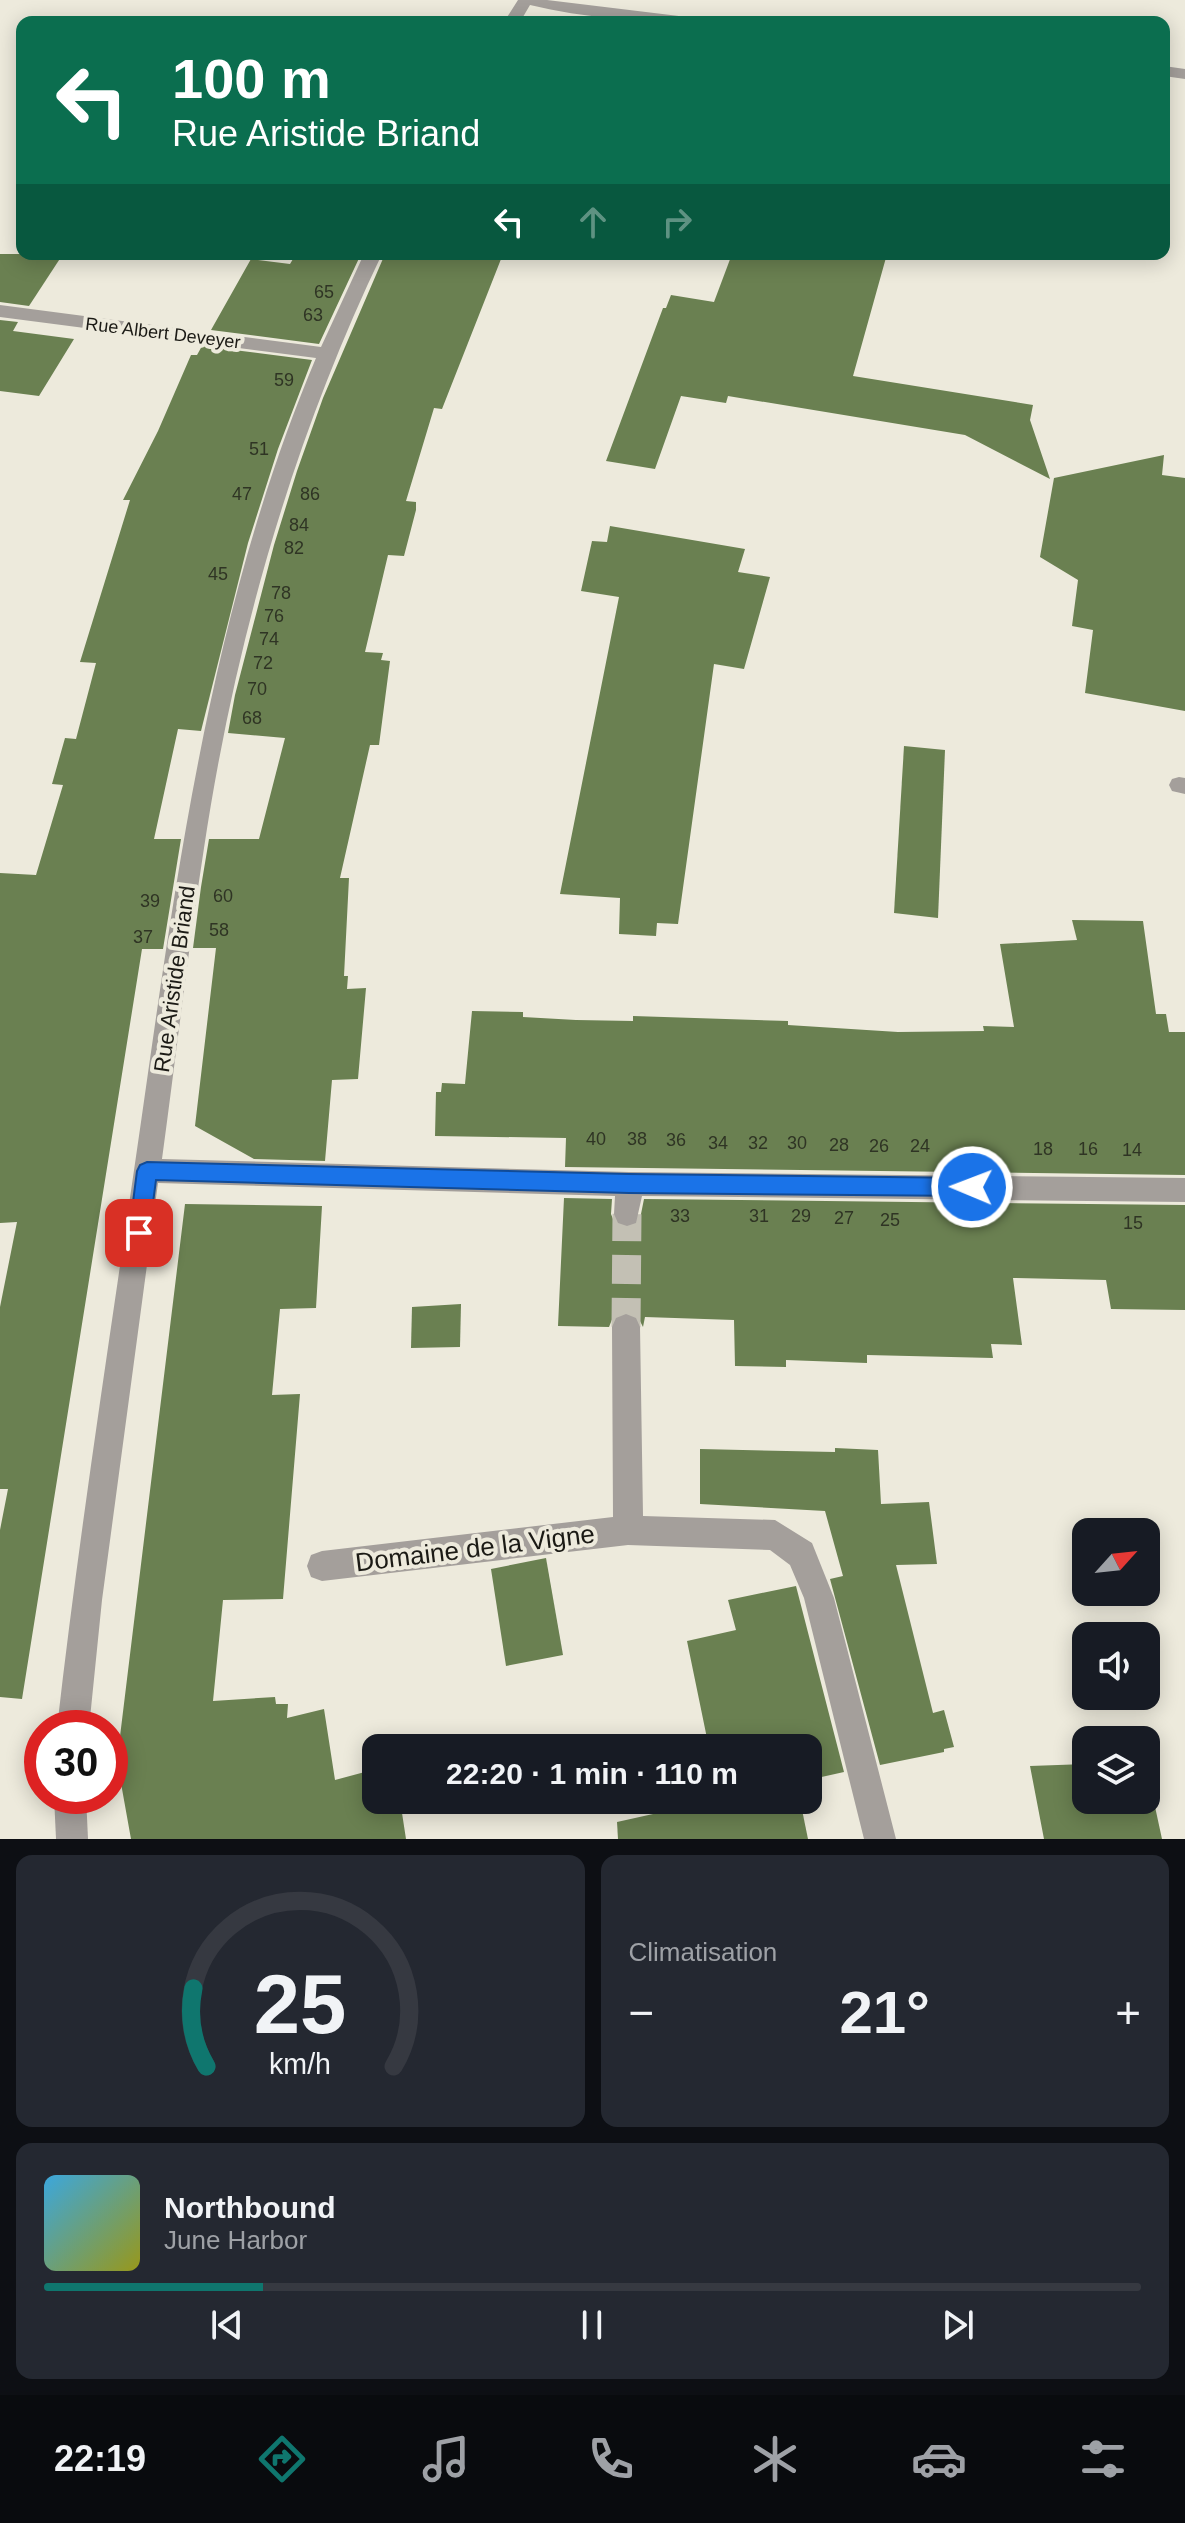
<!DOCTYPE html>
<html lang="fr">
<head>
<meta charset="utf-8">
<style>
  body { margin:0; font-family:Arial,sans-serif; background:#242831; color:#f1f3f6; height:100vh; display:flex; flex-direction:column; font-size:30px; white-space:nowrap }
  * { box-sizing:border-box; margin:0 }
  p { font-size:26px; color:#9ea1a6 }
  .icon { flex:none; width:44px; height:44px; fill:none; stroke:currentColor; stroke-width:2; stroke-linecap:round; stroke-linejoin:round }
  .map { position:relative; height:1839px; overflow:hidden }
  .side { display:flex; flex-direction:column; gap:16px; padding:16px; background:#0d0f14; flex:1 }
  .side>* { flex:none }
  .banner { position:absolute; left:16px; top:16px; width:1154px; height:244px; border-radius:16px; box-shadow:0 4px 20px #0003; background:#0b6e4f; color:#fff; overflow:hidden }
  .needle { width:52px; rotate:63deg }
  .controls { position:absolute; left:1072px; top:1518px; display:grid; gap:16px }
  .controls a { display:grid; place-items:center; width:88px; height:88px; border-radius:16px; background:#171b24; box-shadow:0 4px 20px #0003; font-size:40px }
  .speed { position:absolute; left:24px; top:1710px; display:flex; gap:16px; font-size:40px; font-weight:700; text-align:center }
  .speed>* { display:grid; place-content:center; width:104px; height:104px; border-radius:50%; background:#171b24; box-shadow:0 4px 20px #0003; line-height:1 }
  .speed .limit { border:12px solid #d22; background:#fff; color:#111 }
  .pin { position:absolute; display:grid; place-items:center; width:68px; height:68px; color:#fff; margin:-34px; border-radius:16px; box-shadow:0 4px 12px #0006 }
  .me { position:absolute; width:88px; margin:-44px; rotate:271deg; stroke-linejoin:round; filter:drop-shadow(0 0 6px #0008) }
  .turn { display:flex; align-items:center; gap:28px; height:168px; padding:0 24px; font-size:36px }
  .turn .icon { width:104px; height:104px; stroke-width:2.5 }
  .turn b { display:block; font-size:56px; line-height:68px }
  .lanes { display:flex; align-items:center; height:76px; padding:0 24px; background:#0003; justify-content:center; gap:40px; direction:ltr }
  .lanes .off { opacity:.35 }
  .big { font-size:60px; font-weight:800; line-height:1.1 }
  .side .widget { flex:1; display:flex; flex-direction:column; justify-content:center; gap:12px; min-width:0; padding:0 28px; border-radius:16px; background:#242831 }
  .side .dial { align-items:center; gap:0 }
  .dial svg { height:208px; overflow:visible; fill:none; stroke:#363941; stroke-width:7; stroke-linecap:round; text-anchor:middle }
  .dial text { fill:#f1f3f6; stroke:none }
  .song { display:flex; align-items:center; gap:24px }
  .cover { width:96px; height:96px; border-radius:12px; background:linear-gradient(135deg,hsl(200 70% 55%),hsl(60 70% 35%)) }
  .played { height:8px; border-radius:4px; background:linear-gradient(90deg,#0f766e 20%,#363941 20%) }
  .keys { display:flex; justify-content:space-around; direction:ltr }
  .heat { display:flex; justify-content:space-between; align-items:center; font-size:44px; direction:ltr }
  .side .tiles { flex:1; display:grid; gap:16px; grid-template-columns:1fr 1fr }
  .widget:last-child { grid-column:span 2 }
  .trip { position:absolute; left:362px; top:1734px; width:460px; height:80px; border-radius:16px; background:#171b24; box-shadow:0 4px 20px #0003; font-weight:800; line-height:80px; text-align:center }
  .dock { display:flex; height:128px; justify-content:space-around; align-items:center; background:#090b0e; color:#9ea1a6 }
  .dock .icon { width:56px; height:56px }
  .dock .active { color:#0f766e }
  .dock b { font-size:36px; color:#f1f3f6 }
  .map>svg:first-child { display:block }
  .building { fill:#6a8051 }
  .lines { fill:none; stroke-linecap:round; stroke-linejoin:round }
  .street-tunnel { stroke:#c3c0b4; stroke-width:29; stroke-dasharray:29 14; stroke-linecap:butt }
  .lane { fill:#a49f9b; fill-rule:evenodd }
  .street { fill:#a49f9b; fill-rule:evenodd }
  .route { fill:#1a73e8; stroke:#114b97; stroke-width:2 }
  .labels { text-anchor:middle; stroke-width:8; stroke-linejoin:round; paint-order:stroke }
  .number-label { font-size:18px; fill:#2f3424 }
  .far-street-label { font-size:18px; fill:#1b1a15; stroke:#edeadc }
  .street-label { font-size:22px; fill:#1b1a15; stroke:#edeadc }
  .near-street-label { font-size:26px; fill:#1b1a15; stroke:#edeadc }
</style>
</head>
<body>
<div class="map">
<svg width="1185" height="1839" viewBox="0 0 1185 1839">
  <rect width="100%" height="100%" fill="#edeadc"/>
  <g class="building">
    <polygon points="0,254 63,254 29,306 0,302"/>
    <polygon points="296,254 361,254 319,344 211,330 251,259 290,264"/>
    <polygon points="385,254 503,254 442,409 434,408 406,501 416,502 416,510 404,556 388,555 365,652 383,653 381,660 390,661 379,745 370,745 340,878 349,878 344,976 348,976 347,989 366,988 358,1079 332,1080 325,1161 254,1159 195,1126 216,948 193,948 201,887 209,839 259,839 285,738 228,733 235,695 274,545 297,471 323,398"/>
    <polygon points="732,254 887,254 853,376 1033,405 1030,420 1050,479 965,435 728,396 726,403 681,396 655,469 606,461 663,308 666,308 671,295 714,302"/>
    <polygon points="0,320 18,322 13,331 74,339 39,396 0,391"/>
    <polygon points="202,346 312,360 278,449 248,543 201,731 178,729 154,839 181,839 163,949 142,949 22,1699 0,1697 0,1530 8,1489 0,1489 0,1307 17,1222 0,1223 0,873 36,875 63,785 52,784 65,738 76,739 96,663 80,662 130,500 123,500 158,431 191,355 197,355"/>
    <polygon points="1164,455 1162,475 1185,478 1185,711 1085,693 1093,630 1072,626 1078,580 1040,557 1054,478"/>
    <polygon points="610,526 745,549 738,572 770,577 744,669 714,664 678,924 657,923 656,936 619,934 620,898 560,894 619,597 581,591 592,541 607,542"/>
    <polygon points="904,746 945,750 938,918 894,913"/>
    <polygon points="1072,920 1143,921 1156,1014 1166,1014 1169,1032 1185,1032 1185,1175 565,1167 566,1138 435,1136 436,1092 441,1092 442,1083 465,1084 472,1011 523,1012 523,1017 576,1020 633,1021 633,1016 788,1021 788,1025 898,1032 984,1031 983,1026 1014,1027 1000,944 1077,940"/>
    <polygon points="564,1198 612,1199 611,1214 615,1224 626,1229 639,1224 644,1199 1185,1205 1185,1310 1111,1309 1106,1280 1013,1278 1022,1345 991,1344 993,1358 867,1355 867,1363 786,1360 786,1367 735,1366 734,1320 645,1317 643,1327 637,1315 625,1311 613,1317 609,1327 558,1326"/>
    <polygon points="185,1204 322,1206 316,1308 280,1309 272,1395 300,1394 283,1599 223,1600 213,1701 275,1697 276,1704 288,1704 287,1718 324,1709 335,1780 376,1769 376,1800 400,1800 406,1839 131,1839 117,1761"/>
    <polygon points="461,1304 460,1347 411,1348 412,1307"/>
    <polygon points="835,1448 878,1450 881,1504 929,1502 937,1564 896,1565 933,1713 944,1710 954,1747 944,1749 944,1752 880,1765 830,1579 843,1576 825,1511 700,1504 700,1449 835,1452"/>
    <polygon points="546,1558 563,1655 506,1666 491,1569"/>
    <polygon points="796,1586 844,1772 808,1780 808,1748 709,1748 687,1641 736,1630 728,1600"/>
    <polygon points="1086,1764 1086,1800 1146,1800 1146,1765 1162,1839 1044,1839 1030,1766"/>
    <polygon points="716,1800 800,1800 808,1839 618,1839 617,1822"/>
  </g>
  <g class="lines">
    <polyline class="street-tunnel" points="626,1327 627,1214"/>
    <polygon class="lane" points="1179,777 1185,778 1185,794 1172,791 1169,785 1172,779"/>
    <g class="street">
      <path d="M518 0H547L687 17 695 22C639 22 585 18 530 5L520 22H504Z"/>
      <polygon points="1164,66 1185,69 1185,79 1164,76"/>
      <path d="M364 254H382C292 442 235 642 204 848 188 951 176 1056 162 1159L629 1172 1185 1178V1202L642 1196 636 1223 627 1226 618 1223 614 1214 615 1196 158 1183 102 1600 89 1728H57C80 1526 112 1324 141 1122 178 863 213 602 316 358L0 317V305L321 347Z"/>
      <polygon points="626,1314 636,1318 640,1327 643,1516 775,1520 812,1543 834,1598 896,1839 864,1839 804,1598 790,1565 770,1550 628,1545 322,1581 311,1577 307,1566 311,1555 322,1551 613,1517 612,1327 616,1318"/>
      <polygon points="54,1796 86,1796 88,1839 56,1839"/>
    </g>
  </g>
  <polygon class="route" points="147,1162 629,1174 972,1178 979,1181 982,1187 979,1194 972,1196 629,1193 156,1180 149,1233 146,1239 139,1242 132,1239 129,1233 137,1171 140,1165"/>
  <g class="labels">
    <g class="number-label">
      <text x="324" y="298">65</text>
      <text x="313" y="321">63</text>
      <text x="284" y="386">59</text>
      <text x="259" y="455">51</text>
      <text x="242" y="500">47</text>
      <text x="310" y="500">86</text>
      <text x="299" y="531">84</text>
      <text x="294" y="554">82</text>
      <text x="218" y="580">45</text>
      <text x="281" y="599">78</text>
      <text x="274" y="622">76</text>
      <text x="269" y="645">74</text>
      <text x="263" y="669">72</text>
      <text x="257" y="695">70</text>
      <text x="252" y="724">68</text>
      <text x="223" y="902">60</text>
      <text x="150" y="907">39</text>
      <text x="219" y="936">58</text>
      <text x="143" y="943">37</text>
      <text x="596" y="1145">40</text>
      <text x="637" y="1145">38</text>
      <text x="676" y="1146">36</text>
      <text x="718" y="1149">34</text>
      <text x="758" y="1149">32</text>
      <text x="797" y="1149">30</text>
      <text x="839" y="1151">28</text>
      <text x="879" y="1152">26</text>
      <text x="920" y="1152">24</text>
      <text x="1043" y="1155">18</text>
      <text x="1088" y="1155">16</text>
      <text x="1132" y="1156">14</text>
      <text x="680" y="1222">33</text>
      <text x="759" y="1222">31</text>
      <text x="801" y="1222">29</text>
      <text x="844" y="1224">27</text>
      <text x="890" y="1226">25</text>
      <text x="1133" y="1229">15</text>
    </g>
    <g class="far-street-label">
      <text transform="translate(163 333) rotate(7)" y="6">Rue Albert Deveyer</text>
    </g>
    <g class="street-label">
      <text transform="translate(174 979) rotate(-82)" y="8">Rue Aristide Briand</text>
    </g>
    <g class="near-street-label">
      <text transform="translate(475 1548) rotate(-7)" y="9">Domaine de la Vigne</text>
    </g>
  </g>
</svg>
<div class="controls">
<a><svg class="needle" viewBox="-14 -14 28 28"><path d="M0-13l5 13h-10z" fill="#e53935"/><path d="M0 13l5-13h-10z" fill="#9ea1a6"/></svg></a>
<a><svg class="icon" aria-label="sound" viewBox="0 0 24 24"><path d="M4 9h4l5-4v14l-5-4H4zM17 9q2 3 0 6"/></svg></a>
<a><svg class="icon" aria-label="layers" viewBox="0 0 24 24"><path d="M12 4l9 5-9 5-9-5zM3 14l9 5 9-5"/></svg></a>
</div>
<div class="speed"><div class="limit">30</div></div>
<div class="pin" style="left:139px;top:1233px;background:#d93025"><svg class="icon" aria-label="arrive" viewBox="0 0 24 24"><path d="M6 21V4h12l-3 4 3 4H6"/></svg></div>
<svg class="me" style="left:972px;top:1187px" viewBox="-20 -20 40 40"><circle r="17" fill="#1a73e8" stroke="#fff" stroke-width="3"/><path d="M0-11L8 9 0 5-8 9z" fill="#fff"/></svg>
<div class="trip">22:20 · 1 min · 110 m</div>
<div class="banner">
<div class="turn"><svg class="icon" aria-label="left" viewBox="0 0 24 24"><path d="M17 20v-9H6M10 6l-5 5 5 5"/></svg><div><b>100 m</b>Rue Aristide Briand</div></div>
<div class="lanes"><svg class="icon" aria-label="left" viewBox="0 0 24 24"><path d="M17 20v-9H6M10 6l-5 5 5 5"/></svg><svg class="icon off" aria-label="ahead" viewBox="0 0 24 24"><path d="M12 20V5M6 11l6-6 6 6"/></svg><svg class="icon off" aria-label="right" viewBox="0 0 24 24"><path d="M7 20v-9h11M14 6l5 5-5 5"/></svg></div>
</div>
</div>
<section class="side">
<div class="tiles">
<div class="widget dial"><svg viewBox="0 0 100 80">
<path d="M14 69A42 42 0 1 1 86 69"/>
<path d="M14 69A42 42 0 0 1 9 39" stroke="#0f766e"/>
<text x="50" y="56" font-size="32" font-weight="700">25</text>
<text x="50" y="72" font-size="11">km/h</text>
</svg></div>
<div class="widget"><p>Climatisation</p>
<div class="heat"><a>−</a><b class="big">21°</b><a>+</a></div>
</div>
<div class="widget">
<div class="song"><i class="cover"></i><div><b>Northbound</b><p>June Harbor</p></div></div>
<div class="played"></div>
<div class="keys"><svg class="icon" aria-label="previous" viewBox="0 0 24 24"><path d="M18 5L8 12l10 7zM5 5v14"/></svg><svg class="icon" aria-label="pause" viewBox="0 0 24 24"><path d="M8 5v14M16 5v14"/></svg><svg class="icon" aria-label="next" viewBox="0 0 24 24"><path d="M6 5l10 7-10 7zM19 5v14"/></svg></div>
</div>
</div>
</section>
<nav class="dock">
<b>22:19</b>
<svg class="icon active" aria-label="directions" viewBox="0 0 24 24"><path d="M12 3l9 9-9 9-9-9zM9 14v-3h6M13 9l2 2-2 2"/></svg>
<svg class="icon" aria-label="music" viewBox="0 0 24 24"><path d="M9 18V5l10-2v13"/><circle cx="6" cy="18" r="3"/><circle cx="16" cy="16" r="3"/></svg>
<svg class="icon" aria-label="phone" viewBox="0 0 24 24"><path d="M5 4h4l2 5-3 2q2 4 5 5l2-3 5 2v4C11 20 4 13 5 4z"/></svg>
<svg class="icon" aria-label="climate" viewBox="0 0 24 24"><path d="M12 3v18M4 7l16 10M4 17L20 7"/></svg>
<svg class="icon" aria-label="car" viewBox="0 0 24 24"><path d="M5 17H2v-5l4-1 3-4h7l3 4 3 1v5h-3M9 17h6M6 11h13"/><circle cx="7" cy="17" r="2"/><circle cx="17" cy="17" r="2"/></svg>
<svg class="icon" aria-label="filters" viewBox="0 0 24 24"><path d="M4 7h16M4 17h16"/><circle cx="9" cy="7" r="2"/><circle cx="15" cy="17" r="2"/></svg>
</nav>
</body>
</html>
